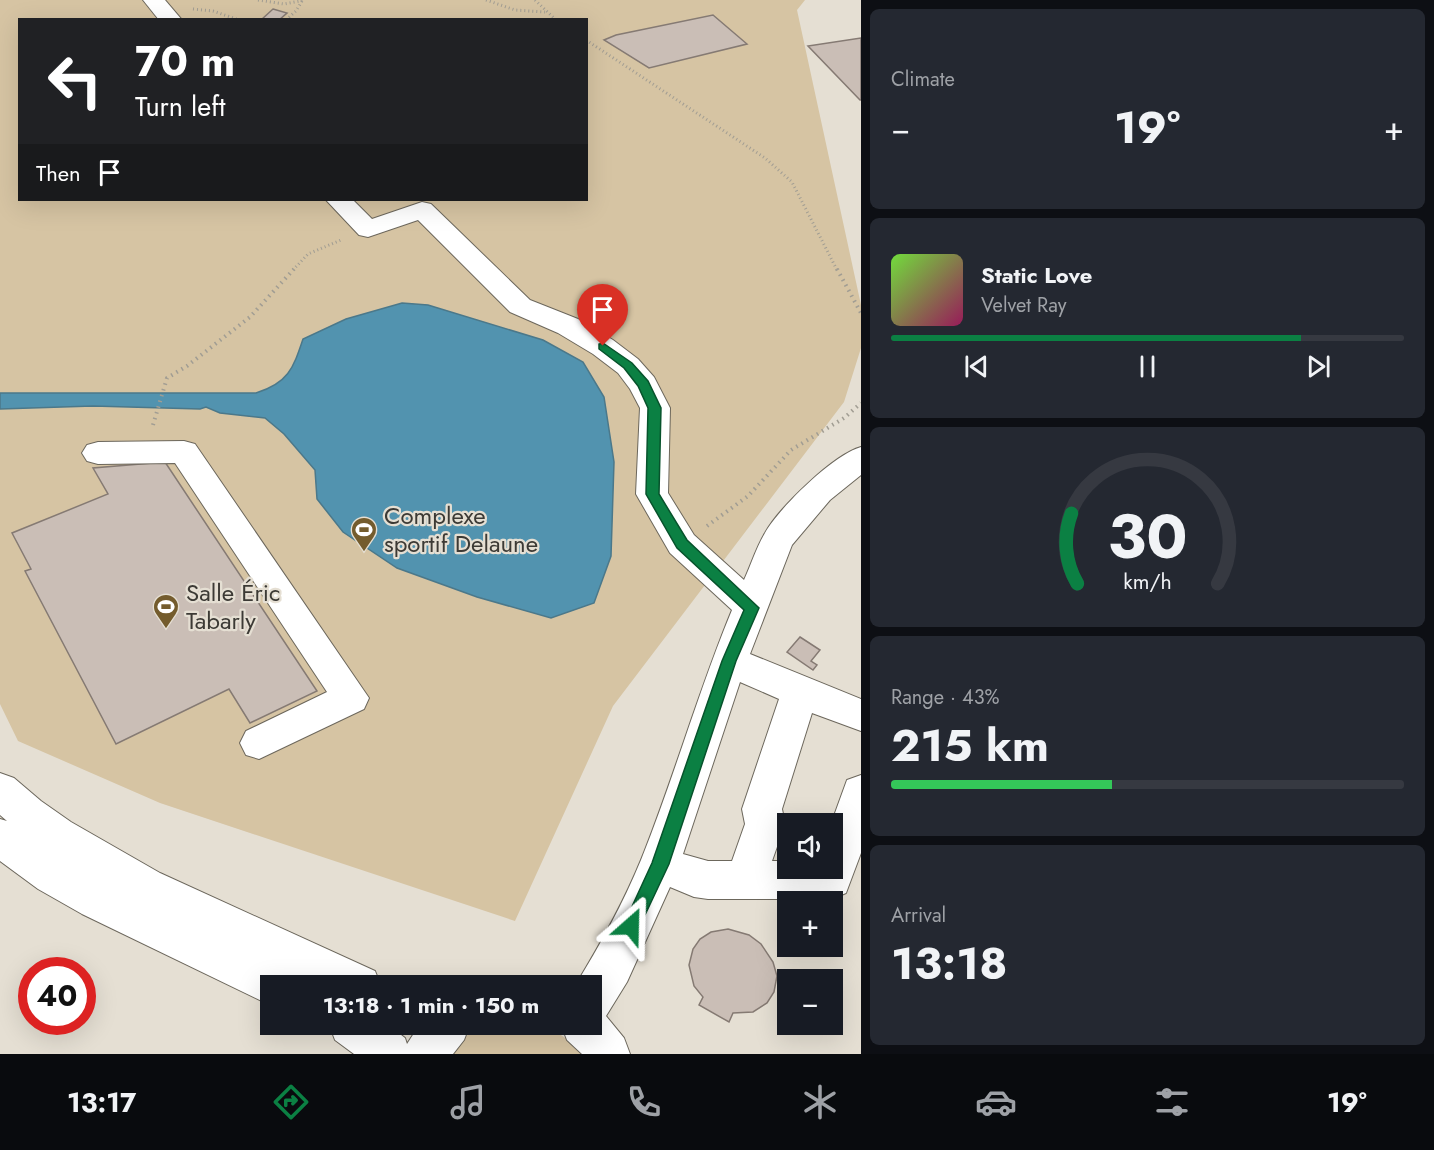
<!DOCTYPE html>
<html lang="en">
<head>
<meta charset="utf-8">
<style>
  body { margin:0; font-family:Jost,sans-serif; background:#242831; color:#f1f3f6; height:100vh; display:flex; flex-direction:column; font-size:22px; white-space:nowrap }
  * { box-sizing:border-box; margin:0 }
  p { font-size:20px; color:#9ea1a6 }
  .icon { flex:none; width:33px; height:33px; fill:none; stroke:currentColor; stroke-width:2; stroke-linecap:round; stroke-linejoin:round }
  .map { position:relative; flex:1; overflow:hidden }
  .details { display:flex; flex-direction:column; gap:9px; padding:9px; background:#0d0f14; width:573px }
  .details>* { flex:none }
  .guide { position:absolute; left:18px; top:18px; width:570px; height:183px; border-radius:0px; box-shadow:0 6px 24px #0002; background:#202124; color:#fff; overflow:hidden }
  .buttons { position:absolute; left:777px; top:813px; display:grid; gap:12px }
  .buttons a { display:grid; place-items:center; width:66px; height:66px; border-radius:0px; background:#171b24; box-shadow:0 6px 24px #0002; font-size:30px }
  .speed { position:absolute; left:18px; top:957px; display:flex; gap:12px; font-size:30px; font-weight:700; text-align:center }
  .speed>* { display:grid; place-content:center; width:78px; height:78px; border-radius:50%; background:#171b24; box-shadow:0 6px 24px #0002; line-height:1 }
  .speed .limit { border:9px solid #d22; background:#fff; color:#111 }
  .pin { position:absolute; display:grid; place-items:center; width:51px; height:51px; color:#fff; margin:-62px -26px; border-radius:50% 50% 50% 0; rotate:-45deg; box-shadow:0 0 6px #0007 }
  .pin .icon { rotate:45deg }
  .me { position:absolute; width:66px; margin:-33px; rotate:25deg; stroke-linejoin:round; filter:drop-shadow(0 0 4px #0008) }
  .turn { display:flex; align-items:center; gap:21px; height:126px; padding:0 18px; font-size:27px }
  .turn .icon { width:78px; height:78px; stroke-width:2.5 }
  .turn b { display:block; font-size:42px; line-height:51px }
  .then { display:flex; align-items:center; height:57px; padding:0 18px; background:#0003; gap:12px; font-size:22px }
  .big { font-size:45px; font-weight:700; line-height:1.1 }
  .details .widget { flex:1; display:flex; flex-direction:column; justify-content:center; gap:9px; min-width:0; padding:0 21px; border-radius:9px; background:#242831 }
  .details .dial { align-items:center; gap:0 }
  .dial svg { height:156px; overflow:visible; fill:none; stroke:#363941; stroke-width:7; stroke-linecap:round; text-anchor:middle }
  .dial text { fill:#f1f3f6; stroke:none }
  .song { display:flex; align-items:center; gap:18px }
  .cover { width:72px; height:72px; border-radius:9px; background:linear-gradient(135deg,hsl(100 70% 55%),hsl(330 70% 35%)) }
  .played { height:6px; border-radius:3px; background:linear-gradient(90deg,#0b8043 80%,#363941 80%) }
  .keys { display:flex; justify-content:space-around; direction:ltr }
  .heat { display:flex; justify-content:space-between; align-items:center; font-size:33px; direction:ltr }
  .charge { height:9px; border-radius:4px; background:linear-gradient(90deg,#34c759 43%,#363941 0) }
  .trip { position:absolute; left:260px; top:975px; width:342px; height:60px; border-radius:0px; background:#171b24; box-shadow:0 6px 24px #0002; font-weight:700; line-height:60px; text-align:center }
  .tabs { display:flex; height:96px; justify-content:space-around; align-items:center; background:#090b0e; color:#9ea1a6 }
  .tabs .icon { width:42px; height:42px }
  .tabs .on { color:#0b8043 }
  .tabs b { font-size:27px; color:#f1f3f6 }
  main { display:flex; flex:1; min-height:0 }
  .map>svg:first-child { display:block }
  .green { fill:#d6c4a3; fill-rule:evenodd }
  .water { fill:#5293af; stroke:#4b788a; stroke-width:1.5 }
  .building { fill:#cabeb6; stroke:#857a73; stroke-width:1.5 }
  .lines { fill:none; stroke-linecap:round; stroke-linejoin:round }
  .minor-casing { stroke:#6c675c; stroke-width:2 }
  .path-far1 { stroke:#a19d93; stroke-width:3; stroke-dasharray:1 3; stroke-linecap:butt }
  .path { stroke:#a19d93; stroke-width:4; stroke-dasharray:1.5 4.5; stroke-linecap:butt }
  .minor { fill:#fff; fill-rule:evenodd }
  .route { fill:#0b8043; stroke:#07532c; stroke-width:1.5 }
  .labels { text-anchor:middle; stroke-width:4.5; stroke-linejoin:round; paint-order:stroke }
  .poi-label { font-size:24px; fill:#3c3a35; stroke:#e5dfd3; text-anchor:start }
</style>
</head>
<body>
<main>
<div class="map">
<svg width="861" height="1054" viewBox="0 0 861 1054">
  <rect width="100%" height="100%" fill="#e5dfd3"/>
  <g class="green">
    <path d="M0 0H805L797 10 861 305V348L844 402 613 706 515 921 160 803 18 741 0 704ZM20 20H586V200H20Z"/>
    <path d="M488 1024C534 1025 549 1019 584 1054H450L466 1036Z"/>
  </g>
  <path class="water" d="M402 303 428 305 543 340 583 362 604 397 614 462 611 556 594 603 551 618 477 597 397 568 343 532 317 499 315 470 284 434 265 418 220 413 206 407 200 409 93 406 0 409V393H256C288 383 293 369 303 339L346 319Z"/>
  <g class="building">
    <polygon points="273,9 287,13 279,20 261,20"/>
    <polygon points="713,15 747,44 649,68 604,40 616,35"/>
    <polygon points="861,38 861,100 860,100 808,46"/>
    <polygon points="165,462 317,691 250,723 229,689 116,744 25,571 31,569 12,533 108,494 93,468"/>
    <polygon points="800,637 820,650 811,661 817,665 813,670 787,652"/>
    <polygon points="728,929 749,935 761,944 773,962 777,976 774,992 767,1003 753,1012 733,1013 729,1022 699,1005 703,997 694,986 689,965 693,949 700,939 711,932"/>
  </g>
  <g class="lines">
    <defs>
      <g id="minor">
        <polygon points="143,0 165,0 182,20 159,20"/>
        <path d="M326 200H353L372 219 422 202 431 204 530 300 578 319 613 340 638 359 654 377 670 408 668 493 694 535 744 580C751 565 756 548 765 533 779 508 833 455 861 447V475L830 500 792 545 750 654 861 699V731L812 713 782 809 785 824 772 861H788V868H832L831 824 847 780 861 775V853L846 893 832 899H708L694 897 670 887 627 982 606 1016 624 1038 630 1054H582L567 1040 561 1024H591V986H575C600 945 623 904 641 860 674 778 698 692 732 610L670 553 636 494 640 408 630 389 618 373 593 354 558 333 510 312 418 220 368 237 359 235ZM740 682 779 699 742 809 745 824 732 861H708L683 854Z"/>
        <polygon points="184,441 195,444 369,698 364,709 259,759 246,755 240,743 246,731 327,692 175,463 98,464 87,461 82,453 87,445 98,442"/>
        <polygon points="0,773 14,778 41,801 71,822 160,873 375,971 381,986 313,986 293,976 297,986 270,986 270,1005 82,914 38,889 0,861 0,819 7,821 0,815"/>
        <polygon points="329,1024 387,1024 405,1038 407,1044 420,1024 470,1024 464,1040 453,1054 354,1054 335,1040"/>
      </g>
    </defs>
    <use href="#minor" class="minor-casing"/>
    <g class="path-far1">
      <polyline points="258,0 284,4 305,0"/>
      <polyline points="486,0 515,10 545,12"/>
      <polyline points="535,0 556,20"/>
      <polyline points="193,9 213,11 239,20"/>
      <polyline points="286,20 296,11 302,1"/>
      <polyline points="586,40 765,158 792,182 837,270"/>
      <polyline points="293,270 308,254 341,240"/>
    </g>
    <g class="path">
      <polyline points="837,269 861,313"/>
      <polyline points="153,425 167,378 187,366 250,317 294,269"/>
      <polyline points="707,526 748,496 791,450 844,418 861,403"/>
    </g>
    <use href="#minor" class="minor"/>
  </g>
  <polygon class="route" points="603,343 632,363 648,381 661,408 659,494 687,540 759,608 736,661 669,864 637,932 631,934 625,932 623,926 652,863 722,661 744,610 677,548 646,494 648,408 638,386 624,368 599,349 599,344"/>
  <defs>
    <symbol id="stadium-pin" viewBox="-11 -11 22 30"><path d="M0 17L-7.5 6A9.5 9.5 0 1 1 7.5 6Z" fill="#745c2d" stroke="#e5dfd3"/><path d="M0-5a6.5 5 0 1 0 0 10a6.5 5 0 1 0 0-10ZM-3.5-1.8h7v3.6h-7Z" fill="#fff"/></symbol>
  </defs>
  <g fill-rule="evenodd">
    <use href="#stadium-pin" x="349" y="515" width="30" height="40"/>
    <use href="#stadium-pin" x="151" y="592" width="30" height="40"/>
  </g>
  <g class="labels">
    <g class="poi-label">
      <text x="384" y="524">Complexe<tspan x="384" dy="28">sportif Delaune</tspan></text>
      <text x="186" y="601">Salle Éric<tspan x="186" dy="28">Tabarly</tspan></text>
    </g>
  </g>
</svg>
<div class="buttons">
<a><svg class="icon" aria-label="sound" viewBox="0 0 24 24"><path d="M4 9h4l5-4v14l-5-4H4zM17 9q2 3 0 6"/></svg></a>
<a>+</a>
<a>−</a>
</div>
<div class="speed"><div class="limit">40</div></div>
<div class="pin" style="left:603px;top:346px;background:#d93025"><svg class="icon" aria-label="arrive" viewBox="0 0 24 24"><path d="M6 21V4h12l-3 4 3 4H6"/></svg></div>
<svg class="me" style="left:631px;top:926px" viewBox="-20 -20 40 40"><path d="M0-17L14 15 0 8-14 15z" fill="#0b8043" stroke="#fff" stroke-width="4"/></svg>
<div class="trip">13:18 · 1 min · 150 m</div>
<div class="guide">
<div class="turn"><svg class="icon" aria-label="left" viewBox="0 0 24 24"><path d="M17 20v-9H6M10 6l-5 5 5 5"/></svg><div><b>70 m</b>Turn left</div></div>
<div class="then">Then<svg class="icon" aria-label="arrive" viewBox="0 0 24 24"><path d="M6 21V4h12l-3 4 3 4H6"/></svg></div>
</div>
</div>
<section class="details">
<div class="widget"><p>Climate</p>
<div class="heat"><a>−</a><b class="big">19°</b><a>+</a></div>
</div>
<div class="widget">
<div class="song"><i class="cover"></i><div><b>Static Love</b><p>Velvet Ray</p></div></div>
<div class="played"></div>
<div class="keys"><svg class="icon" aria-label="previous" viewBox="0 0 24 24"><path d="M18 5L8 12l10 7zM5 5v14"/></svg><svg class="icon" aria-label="pause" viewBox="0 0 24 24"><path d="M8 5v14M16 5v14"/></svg><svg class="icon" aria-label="next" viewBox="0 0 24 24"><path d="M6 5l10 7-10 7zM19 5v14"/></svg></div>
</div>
<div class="widget dial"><svg viewBox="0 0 100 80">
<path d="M14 69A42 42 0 1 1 86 69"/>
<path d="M14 69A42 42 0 0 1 11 33" stroke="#0b8043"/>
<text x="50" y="56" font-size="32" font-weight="700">30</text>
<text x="50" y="72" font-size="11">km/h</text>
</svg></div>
<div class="widget"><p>Range · 43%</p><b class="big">215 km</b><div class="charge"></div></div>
<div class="widget"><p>Arrival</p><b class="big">13:18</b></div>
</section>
</main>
<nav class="tabs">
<b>13:17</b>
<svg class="icon on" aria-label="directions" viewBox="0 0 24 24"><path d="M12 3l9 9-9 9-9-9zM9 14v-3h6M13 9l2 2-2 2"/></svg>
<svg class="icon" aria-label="music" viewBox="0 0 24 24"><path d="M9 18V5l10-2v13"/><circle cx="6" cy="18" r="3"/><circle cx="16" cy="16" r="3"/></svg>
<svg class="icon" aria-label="phone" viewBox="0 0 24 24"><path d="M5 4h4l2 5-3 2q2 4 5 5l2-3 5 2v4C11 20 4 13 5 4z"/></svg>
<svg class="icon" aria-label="climate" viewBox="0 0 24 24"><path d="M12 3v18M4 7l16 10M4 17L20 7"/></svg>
<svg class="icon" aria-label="car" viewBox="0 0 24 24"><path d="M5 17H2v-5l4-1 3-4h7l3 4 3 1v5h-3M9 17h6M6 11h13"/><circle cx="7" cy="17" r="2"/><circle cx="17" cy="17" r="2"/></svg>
<svg class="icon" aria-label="filters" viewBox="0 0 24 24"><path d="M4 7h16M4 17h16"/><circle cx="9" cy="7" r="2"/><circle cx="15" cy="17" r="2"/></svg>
<b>19°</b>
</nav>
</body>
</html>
